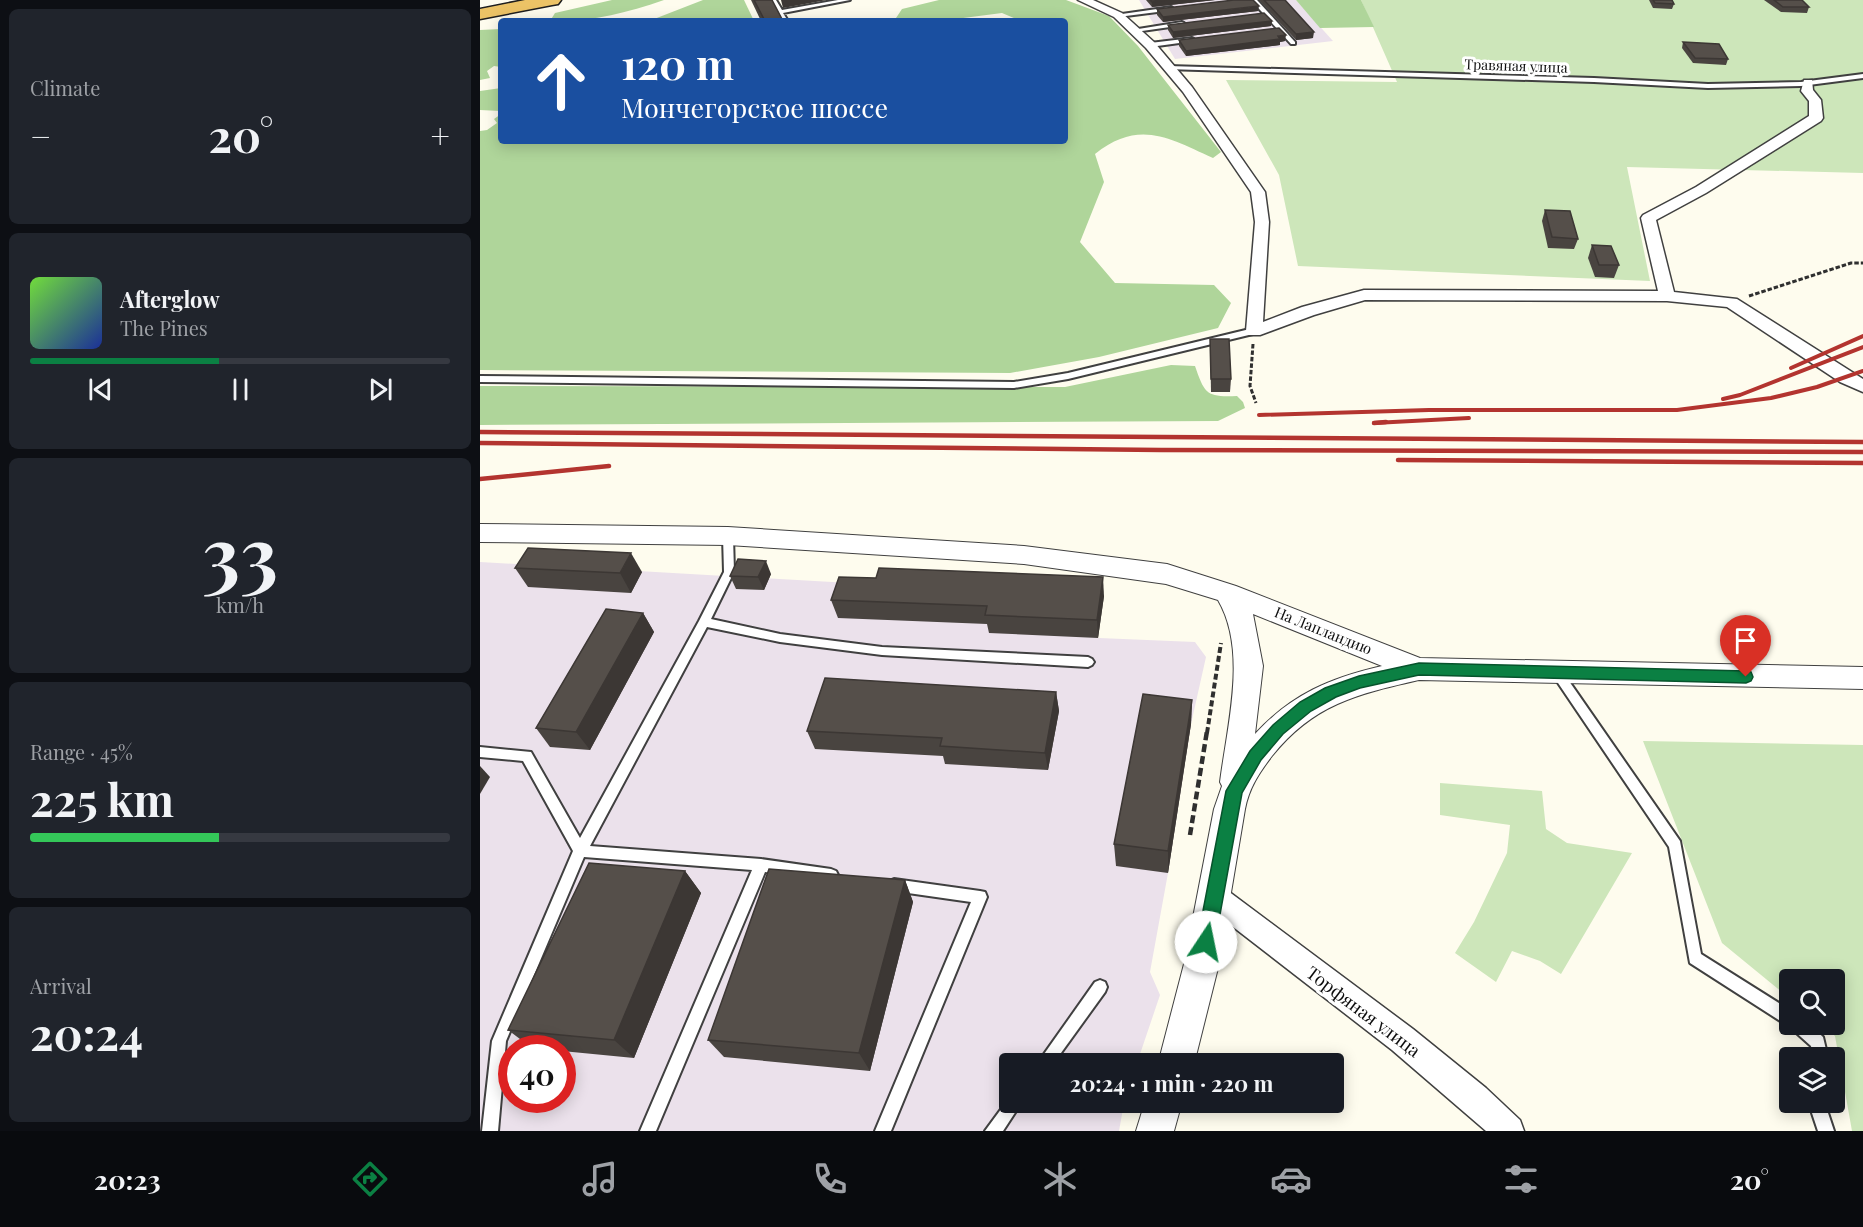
<!DOCTYPE html>
<html lang="en">
<head>
<meta charset="utf-8">
<style>
  body { margin:0; font-family:"Playfair Display",serif; background:#20242c; color:#f1f3f6; height:100vh; display:flex; flex-direction:column; font-size:22px; white-space:nowrap }
  * { box-sizing:border-box; margin:0 }
  p { font-size:20px; color:#9ea1a6 }
  .icon { flex:none; width:33px; height:33px; fill:none; stroke:currentColor; stroke-width:2; stroke-linecap:round; stroke-linejoin:round }
  .map { position:relative; flex:1; overflow:hidden }
  .side { display:flex; flex-direction:column; gap:9px; padding:9px; background:#0d0f14; width:480px }
  .side>* { flex:none }
  .banner { position:absolute; left:18px; top:18px; width:570px; height:126px; border-radius:6px; box-shadow:0 3px 15px #0003; background:#1a4fa0; color:#fff; overflow:hidden }
  .fabs { position:absolute; left:1299px; top:969px; display:grid; gap:12px }
  .fabs a { display:grid; place-items:center; width:66px; height:66px; border-radius:6px; background:#171b24; box-shadow:0 3px 15px #0003; font-size:30px }
  .speed { position:absolute; left:18px; top:1035px; display:flex; gap:12px; font-size:30px; font-weight:700; text-align:center }
  .speed>* { display:grid; place-content:center; width:78px; height:78px; border-radius:50%; background:#171b24; box-shadow:0 3px 15px #0003; line-height:1 }
  .speed .limit { border:9px solid #d22; background:#fff; color:#111 }
  .pin { position:absolute; display:grid; place-items:center; width:51px; height:51px; color:#fff; margin:-62px -26px; border-radius:50% 50% 50% 0; rotate:-45deg; box-shadow:0 0 6px #0007 }
  .pin .icon { rotate:45deg }
  .me { position:absolute; width:66px; margin:-33px; rotate:11deg; stroke-linejoin:round; filter:drop-shadow(0 0 4px #0008) }
  .turn { display:flex; align-items:center; gap:21px; height:126px; padding:0 24px; font-size:27px }
  .turn .icon { width:78px; height:78px; stroke-width:2.5 }
  .turn b { display:block; font-size:42px; line-height:51px }
  .big { font-size:45px; font-weight:700; line-height:1.1 }
  .side .tile { flex:1; display:flex; flex-direction:column; justify-content:center; gap:9px; min-width:0; padding:0 21px; border-radius:9px; background:#20242c }
  .side .dial { align-items:center; gap:0 }
  .dial b { font-size:78px; line-height:1 }
  .song { display:flex; align-items:center; gap:18px }
  .cover { width:72px; height:72px; border-radius:9px; background:linear-gradient(135deg,hsl(100 70% 55%),hsl(230 70% 35%)) }
  .played { height:6px; border-radius:3px; background:linear-gradient(90deg,#0b8043 45%,#363941 45%) }
  .keys { display:flex; justify-content:space-around; direction:ltr }
  .heat { display:flex; justify-content:space-between; align-items:center; font-size:33px; direction:ltr }
  .charge { height:9px; border-radius:4px; background:linear-gradient(90deg,#34c759 45%,#363941 0) }
  .trip { position:absolute; left:519px; top:1053px; width:345px; height:60px; border-radius:6px; background:#171b24; box-shadow:0 3px 15px #0003; font-weight:700; line-height:60px; text-align:center }
  .menu { display:flex; height:96px; justify-content:space-around; align-items:center; background:#090b0e; color:#9ea1a6 }
  .menu .icon { width:42px; height:42px }
  .menu .active { color:#0b8043 }
  .menu b { font-size:27px; color:#f1f3f6 }
  main { display:flex; flex:1; min-height:0 }
  .map>svg:first-child { display:block }
  .industrial { fill:#ebe1eb; fill-rule:evenodd }
  .green { fill:#cde6ba }
  .forest { fill:#afd59a }
  .lines { fill:none; stroke-linecap:round; stroke-linejoin:round }
  .service-casing { stroke:#404040; stroke-width:4 }
  .minor-casing { stroke:#404040; stroke-width:3 }
  .tertiary-casing { stroke:#404040; stroke-width:2 }
  .trunk-casing { stroke:#1e1e1e; stroke-width:3 }
  .path-far2 { stroke:#2f2f2f; stroke-width:3; stroke-dasharray:4.5 2; stroke-linecap:butt }
  .path-far1 { stroke:#2f2f2f; stroke-width:4; stroke-dasharray:6 3; stroke-linecap:butt }
  .path { stroke:#2f2f2f; stroke-width:4.5; stroke-dasharray:8 4; stroke-linecap:butt }
  .service { fill:#fff; fill-rule:evenodd }
  .minor { fill:#fff; fill-rule:evenodd }
  .tertiary { fill:#fff; fill-rule:evenodd }
  .trunk { fill:#ecc366; fill-rule:evenodd }
  .rail-far1 { stroke:#b3342f; stroke-width:4 }
  .rail { stroke:#b3342f; stroke-width:4.5 }
  .wall { fill:#494440 }
  .shaded-wall { fill:#3c3734 }
  .building { fill:#554f4a; stroke:#3c3734; stroke-width:1.5 }
  .route { fill:#0b8043; stroke:#07532c; stroke-width:1.5 }
  .labels { text-anchor:middle; stroke-width:6; stroke-linejoin:round; paint-order:stroke }
  .far-street-label { font-size:14px; fill:#0d0d0d; stroke:#fff }
  .street-label { font-size:15px; fill:#0d0d0d; stroke:#fff }
  .near-street-label { font-size:18px; fill:#0d0d0d; stroke:#fff }
</style>
</head>
<body>
<main>
<section class="side">
<div class="tile"><p>Climate</p>
<div class="heat"><a>−</a><b class="big">20°</b><a>+</a></div>
</div>
<div class="tile">
<div class="song"><i class="cover"></i><div><b>Afterglow</b><p>The Pines</p></div></div>
<div class="played"></div>
<div class="keys"><svg class="icon" aria-label="previous" viewBox="0 0 24 24"><path d="M18 5L8 12l10 7zM5 5v14"/></svg><svg class="icon" aria-label="pause" viewBox="0 0 24 24"><path d="M8 5v14M16 5v14"/></svg><svg class="icon" aria-label="next" viewBox="0 0 24 24"><path d="M6 5l10 7-10 7zM19 5v14"/></svg></div>
</div>
<div class="tile dial"><b>33</b><p>km/h</p></div>
<div class="tile"><p>Range · 45%</p><b class="big">225 km</b><div class="charge"></div></div>
<div class="tile"><p>Arrival</p><b class="big">20:24</b></div>
</section>
<div class="map">
<svg width="1383" height="1131" viewBox="0 0 1383 1131">
  <rect width="100%" height="100%" fill="#fefcee"/>
  <g class="industrial">
    <polygon points="659,0 816,0 853,41 695,59"/>
    <path d="M0 562 493 590 619 638 715 642 726 657 711 724 688 873 670 972 680 995 657 1063 530 1064V1102L644 1103 639 1131H0ZM32 1048H82V1100H32Z"/>
  </g>
  <g class="green">
    <polygon points="881,0 1383,0 1383,173 1147,167 1170,281 818,266 799,175 746,80 917,82"/>
    <polygon points="1163,741 1383,745 1383,1131 1372,1131 1355,1036 1341,1025 1354,1024 1354,980 1310,980 1309,998 1242,943"/>
    <polygon points="960,783 1062,791 1066,829 1087,843 1152,853 1081,974 1060,961 1032,951 1016,982 975,953 994,922 1027,853 1030,825 960,815"/>
  </g>
  <g class="forest">
    <path d="M132 0H184C147 13 110 22 70 21L75 13Z"/>
    <polygon points="223,0 264,0 274,21 169,21"/>
    <path d="M459 0H586L629 16 658 46 741 152 733 158C689 138 659 119 615 154L624 182 600 242 635 283 734 285 751 303 738 328 619 357 530 373 0 370V131L7 130 17 123 14 119 21 114V141H585V21H541L522 13 460 21 416 18 422 9Z"/>
    <polygon points="816,0 881,0 894,27 840,28"/>
    <polygon points="21,29 21,67 14,66 7,71 10,78 0,80 0,30"/>
    <polygon points="21,88 21,111 0,110 0,91"/>
    <path d="M691 365 715 366C725 395 727 397 757 396L763 402 765 408 738 421 0 425V386L585 387Z"/>
  </g>
  <g class="lines">
    <defs>
      <g id="service">
        <polygon points="290,0 296,0 302,10 358,0 370,0 303,13 308,21 302,21"/>
        <polygon points="771,0 777,0 815,42 815,44 811,44"/>
        <polygon points="691,7 694,9 693,10 638,17 635,15"/>
        <polygon points="702,22 704,23 704,25 655,32 652,30"/>
        <polygon points="712,38 714,39 714,41 670,47 667,45 670,43"/>
        <polygon points="688,66 1114,78 1228,84 1321,82 1383,74 1383,78 1321,86 1228,88 1114,82 686,69 685,68"/>
        <polygon points="774,328 777,329 777,333 588,379 534,388 0,382 0,376 534,382 588,373"/>
        <polygon points="248,532 253,536 254,572 231,619 300,634 402,647 608,657 612,659 614,662 612,665 608,667 402,655 300,642 227,627 110,846 281,859 351,869 356,871 358,875 356,879 351,881 285,872 176,1131 160,1131 272,870 104,857 26,1041 18,1131 2,1131 12,1041 93,851 43,761 0,757 0,747 51,752 100,838 219,621 244,572 243,536"/>
        <polygon points="1078,669 1082,671 1200,841 1221,954 1310,1010 1310,1024 1329,1024 1343,1037 1348,1058 1333,1058 1331,1046 1312,1029 1311,1026 1305,1024 1210,963 1189,847 1074,677 1072,674 1074,671"/>
        <polygon points="414,879 500,891 505,892 507,897 411,1131 395,1131 491,902 414,891 409,889 407,885 409,881"/>
        <polygon points="620,980 625,982 627,987 625,992 573,1064 557,1064 615,982"/>
        <polygon points="530,1097 530,1102 542,1102 523,1131 505,1131"/>
        <polygon points="1334,1102 1350,1102 1348,1113 1354,1131 1338,1131 1332,1113"/>
      </g>
      <g id="minor">
        <polygon points="598,0 613,0 642,13 674,42 712,87 785,192 789,222 783,322 822,307 884,290 1178,291 1161,218 1163,215 1216,187 1329,116 1329,101 1321,91 1324,80 1332,80 1333,90 1341,100 1343,118 1341,121 1226,193 1176,220 1194,292 1257,299 1383,379 1383,392 1360,382 1247,307 1187,301 885,300 834,315 780,335 768,335 766,331 775,222 771,192 703,92 666,48 634,17"/>
        <polygon points="735,884 744,888 933,1029 1006,1088 1040,1120 1044,1131 1006,1131 912,1050 726,906 722,897 726,888"/>
      </g>
      <g id="tertiary">
        <path d="M0 524 248 527 544 546 687 564 756 586 940 658 1383 667V689L939 680C878 694 833 704 792 756 779 773 769 788 765 809L739 964 714 1064H678L704 964 734 809 742 786 740 782C747 726 768 651 738 600L686 584 544 564 248 545 0 542ZM773 614 902 666C850 678 812 694 775 734L783 666Z"/>
        <polygon points="665,1102 702,1102 694,1131 656,1131"/>
      </g>
      <polygon id="trunk" points="45,0 81,0 78,4 72,5 0,19 0,9"/>
    </defs>
    <use href="#service" class="service-casing"/>
    <use href="#minor" class="minor-casing"/>
    <use href="#tertiary" class="tertiary-casing"/>
    <use href="#trunk" class="trunk-casing"/>
    <g class="path-far2">
      <polyline points="1269,296 1371,263 1383,263"/>
      <polyline points="773,344 770,386 776,403"/>
    </g>
    <polyline class="path-far1" points="727,733 741,643"/>
    <polyline class="path" points="710,835 727,731"/>
    <use href="#service" class="service"/>
    <use href="#minor" class="minor"/>
    <use href="#tertiary" class="tertiary"/>
    <use href="#trunk" class="trunk"/>
    <g class="rail-far1">
      <polyline points="1311,368 1383,336"/>
      <polyline points="1243,399 1260,395 1383,347"/>
      <polyline points="779,415 949,410 1197,410 1291,398 1337,387 1383,371"/>
      <polyline points="894,423 989,418"/>
    </g>
    <g class="rail">
      <polyline points="894,423 906,422"/>
      <polyline points="0,432 1383,442"/>
      <polyline points="0,443 681,450 1383,452"/>
      <polyline points="918,460 1383,463"/>
      <polyline points="0,479 129,466"/>
    </g>
  </g>
  <g class="wall">
    <polygon points="271,0 292,0 303,21 281,21"/>
    <polygon points="666,0 735,0 672,7"/>
    <polygon points="779,0 805,0 833,38 816,40"/>
    <polygon points="1169,0 1192,0 1194,4 1192,9 1173,8"/>
    <polygon points="1284,0 1322,0 1329,7 1327,13 1301,12"/>
    <polygon points="677,9 778,11 683,22 677,15"/>
    <polygon points="792,21 791,26 693,38 688,30 688,25"/>
    <polygon points="699,40 805,41 800,42 800,45 706,56 699,46"/>
    <polygon points="1203,42 1248,59 1246,65 1213,63 1202,48"/>
    <polygon points="1065,210 1098,239 1094,249 1068,248 1062,221"/>
    <polygon points="1112,245 1139,265 1134,278 1115,277 1108,258"/>
    <polygon points="730,339 751,379 750,392 731,392"/>
    <polygon points="35,568 162,572 151,593 48,587"/>
    <polygon points="291,574 284,590 256,589 250,576"/>
    <polygon points="624,596 618,638 509,633 507,624 358,618 351,600"/>
    <polygon points="163,613 174,632 110,750 70,747 56,728"/>
    <polygon points="576,692 579,711 568,770 465,764 463,756 335,749 327,731"/>
    <polygon points="712,700 711,724 688,873 636,866 634,844"/>
    <polygon points="205,871 221,893 154,1058 82,1051 82,1048 52,1048 28,1030"/>
    <polygon points="425,880 433,902 390,1071 244,1057 228,1040"/>
  </g>
  <g class="shaded-wall">
    <polygon points="301,0 347,0 303,8"/>
    <polygon points="686,0 735,0 672,7 672,2"/>
    <polygon points="779,6 778,11 683,22 683,17"/>
    <polygon points="792,21 791,26 693,38 693,32"/>
    <polygon points="834,32 833,38 816,40 816,34"/>
    <polygon points="806,35 805,41 800,42 800,45 706,56 706,51"/>
    <polygon points="151,553 162,572 151,593 140,573"/>
    <polygon points="286,561 291,574 284,590 278,577"/>
    <polygon points="623,577 624,596 618,638 617,620"/>
    <polygon points="163,613 174,632 110,750 96,732"/>
    <polygon points="576,692 579,711 568,770 565,753"/>
    <polygon points="712,700 711,724 688,873 688,851"/>
    <polygon points="0,766 10,777 0,794"/>
    <polygon points="205,871 221,893 154,1058 134,1040"/>
    <polygon points="425,880 433,902 390,1071 379,1053"/>
  </g>
  <g class="building">
    <polygon points="274,0 292,0 303,21 285,21"/>
    <polygon points="670,0 686,0 672,2"/>
    <polygon points="754,0 773,0 779,6 683,17 677,9"/>
    <polygon points="784,0 805,0 834,32 816,34"/>
    <polygon points="1173,0 1192,0 1194,4 1175,3"/>
    <polygon points="1294,0 1322,0 1329,7 1303,7"/>
    <polygon points="784,13 792,21 693,32 688,25"/>
    <polygon points="799,28 806,35 798,36 800,39 706,51 699,40"/>
    <polygon points="1203,42 1239,44 1248,59 1215,58"/>
    <polygon points="1065,210 1090,211 1098,239 1072,237"/>
    <polygon points="1112,245 1131,246 1139,265 1119,265"/>
    <polygon points="730,339 749,339 751,379 731,379"/>
    <polygon points="48,548 151,553 140,573 35,568"/>
    <polygon points="258,559 286,561 278,577 250,576"/>
    <polygon points="399,568 623,577 617,620 505,615 507,606 351,600 359,577 396,578"/>
    <polygon points="126,609 163,613 96,732 56,728"/>
    <polygon points="345,678 576,692 565,753 460,746 462,738 327,731"/>
    <polygon points="663,694 712,700 688,851 634,844"/>
    <polygon points="109,863 205,871 134,1040 28,1030"/>
    <polygon points="289,869 425,880 379,1053 228,1040"/>
  </g>
  <polygon class="route" points="939,663 1266,671 1271,672 1273,677 1271,681 1266,683 939,675 880,688 856,697 831,711 803,734 781,760 762,793 735,942 732,948 726,951 720,948 717,942 746,791 770,751 793,725 820,702 845,688 879,676"/>
  <g class="labels">
    <g class="far-street-label">
      <text transform="translate(1036 66) rotate(2)" y="5">Травяная улица</text>
    </g>
    <g class="street-label">
      <text transform="translate(843 631) rotate(22)" y="5">На Лапландию</text>
    </g>
    <g class="near-street-label">
      <text transform="translate(883 1012) rotate(37)" y="6">Торфяная улица</text>
    </g>
  </g>
</svg>
<div class="fabs">
<a><svg class="icon" aria-label="search" viewBox="0 0 24 24"><circle cx="10" cy="10" r="6"/><path d="M15 15l6 6"/></svg></a>
<a><svg class="icon" aria-label="layers" viewBox="0 0 24 24"><path d="M12 4l9 5-9 5-9-5zM3 14l9 5 9-5"/></svg></a>
</div>
<div class="speed"><div class="limit">40</div></div>
<div class="pin" style="left:1266px;top:677px;background:#d93025"><svg class="icon" aria-label="arrive" viewBox="0 0 24 24"><path d="M6 21V4h12l-3 4 3 4H6"/></svg></div>
<svg class="me" style="left:726px;top:942px" viewBox="-20 -20 40 40"><circle r="19" fill="#fff"/><path d="M0-13L10 11 0 6-10 11z" fill="#0b8043"/></svg>
<div class="trip">20:24 · 1 min · 220 m</div>
<div class="banner">
<div class="turn"><svg class="icon" aria-label="ahead" viewBox="0 0 24 24"><path d="M12 20V5M6 11l6-6 6 6"/></svg><div><b>120 m</b>Мончегорское шоссе</div></div>
</div>
</div>
</main>
<nav class="menu">
<b>20:23</b>
<svg class="icon active" aria-label="directions" viewBox="0 0 24 24"><path d="M12 3l9 9-9 9-9-9zM9 14v-3h6M13 9l2 2-2 2"/></svg>
<svg class="icon" aria-label="music" viewBox="0 0 24 24"><path d="M9 18V5l10-2v13"/><circle cx="6" cy="18" r="3"/><circle cx="16" cy="16" r="3"/></svg>
<svg class="icon" aria-label="phone" viewBox="0 0 24 24"><path d="M5 4h4l2 5-3 2q2 4 5 5l2-3 5 2v4C11 20 4 13 5 4z"/></svg>
<svg class="icon" aria-label="climate" viewBox="0 0 24 24"><path d="M12 3v18M4 7l16 10M4 17L20 7"/></svg>
<svg class="icon" aria-label="car" viewBox="0 0 24 24"><path d="M5 17H2v-5l4-1 3-4h7l3 4 3 1v5h-3M9 17h6M6 11h13"/><circle cx="7" cy="17" r="2"/><circle cx="17" cy="17" r="2"/></svg>
<svg class="icon" aria-label="filters" viewBox="0 0 24 24"><path d="M4 7h16M4 17h16"/><circle cx="9" cy="7" r="2"/><circle cx="15" cy="17" r="2"/></svg>
<b>20°</b>
</nav>
</body>
</html>
